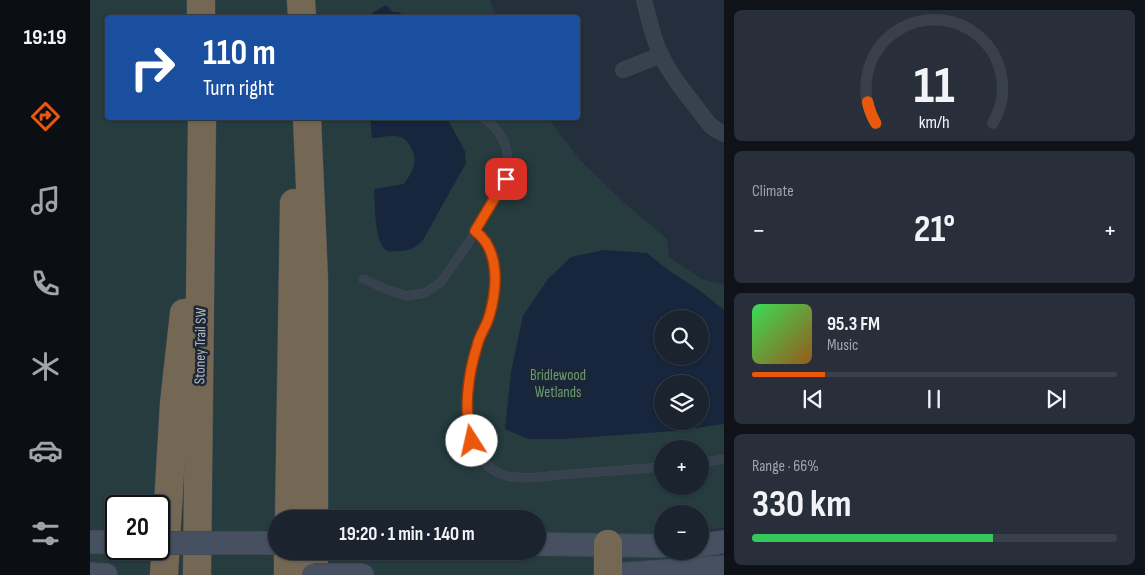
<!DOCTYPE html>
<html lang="en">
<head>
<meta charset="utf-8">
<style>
  body { margin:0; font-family:"Sofia Sans Condensed",sans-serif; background:#282f3a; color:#f1f3f6; height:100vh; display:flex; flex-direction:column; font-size:19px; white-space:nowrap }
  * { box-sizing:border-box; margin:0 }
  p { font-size:16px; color:#a0a4aa }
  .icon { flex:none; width:28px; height:28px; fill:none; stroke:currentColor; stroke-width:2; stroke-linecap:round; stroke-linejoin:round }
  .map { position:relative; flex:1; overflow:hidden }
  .sheet { display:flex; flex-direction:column; gap:10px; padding:10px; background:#0f1319; width:421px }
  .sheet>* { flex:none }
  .hud { position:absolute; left:15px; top:15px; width:475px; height:105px; border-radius:5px; box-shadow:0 1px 4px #0004,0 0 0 1px #39404a; background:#1a4fa0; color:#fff; overflow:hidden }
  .controls { position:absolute; left:564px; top:310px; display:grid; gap:10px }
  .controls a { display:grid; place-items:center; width:55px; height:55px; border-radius:50%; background:#1b232e; box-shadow:0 1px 4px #0004,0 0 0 1px #39404a; font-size:25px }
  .speed { position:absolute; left:15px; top:495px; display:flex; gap:10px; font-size:25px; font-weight:700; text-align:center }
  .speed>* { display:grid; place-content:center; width:65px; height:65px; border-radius:50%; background:#1b232e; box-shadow:0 1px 4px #0004,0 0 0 1px #39404a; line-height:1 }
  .speed .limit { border:2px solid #111; border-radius:8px; background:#fff; color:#111 }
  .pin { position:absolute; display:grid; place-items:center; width:42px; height:42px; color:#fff; margin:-21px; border-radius:10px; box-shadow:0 2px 8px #0006 }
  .me { position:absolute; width:55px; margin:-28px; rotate:350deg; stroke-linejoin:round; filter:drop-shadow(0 0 4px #0008) }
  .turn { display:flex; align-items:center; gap:18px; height:105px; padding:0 15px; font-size:22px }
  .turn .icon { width:65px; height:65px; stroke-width:2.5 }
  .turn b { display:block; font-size:35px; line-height:42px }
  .big { font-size:38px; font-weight:700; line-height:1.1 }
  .sheet .card { flex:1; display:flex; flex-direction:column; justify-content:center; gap:8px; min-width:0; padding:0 18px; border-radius:8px; background:#282f3a }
  .sheet .dial { align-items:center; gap:0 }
  .dial svg { height:130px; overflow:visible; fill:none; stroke:#39404a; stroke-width:7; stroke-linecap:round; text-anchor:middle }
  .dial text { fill:#f1f3f6; stroke:none }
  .song { display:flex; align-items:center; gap:15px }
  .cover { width:60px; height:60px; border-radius:8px; background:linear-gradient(135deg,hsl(130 70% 55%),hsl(30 70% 35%)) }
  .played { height:5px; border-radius:2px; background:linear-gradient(90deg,#ea580c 20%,#39404a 20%) }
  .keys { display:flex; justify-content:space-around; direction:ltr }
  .heat { display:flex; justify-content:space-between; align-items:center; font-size:28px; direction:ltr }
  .charge { height:8px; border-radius:4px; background:linear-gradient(90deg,#34c759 66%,#39404a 0) }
  .trip { position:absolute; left:178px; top:510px; width:278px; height:50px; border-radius:25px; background:#1b232e; box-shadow:0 1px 4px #0004,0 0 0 1px #39404a; font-weight:700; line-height:50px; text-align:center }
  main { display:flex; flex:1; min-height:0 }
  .menu { display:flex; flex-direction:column; width:90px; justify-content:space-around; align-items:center; background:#0b0e12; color:#a0a4aa }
  .menu .icon { width:35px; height:35px }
  .menu .on { color:#ea580c }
  .menu b { font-size:22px; color:#f1f3f6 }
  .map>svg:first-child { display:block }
  .green { fill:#263c3f; fill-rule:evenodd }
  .water { fill:#17263c; fill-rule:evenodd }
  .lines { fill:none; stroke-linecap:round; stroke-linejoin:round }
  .service-casing { stroke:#414a57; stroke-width:9 }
  .minor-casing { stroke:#414a57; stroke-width:16 }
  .secondary-casing { stroke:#414a57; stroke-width:24 }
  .motorway-casing { stroke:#434c59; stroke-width:29 }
  .service { stroke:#38414e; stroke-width:8 }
  .minor { stroke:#38414e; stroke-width:15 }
  .secondary { stroke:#465061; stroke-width:22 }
  .motorway { stroke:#746855; stroke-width:28 }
  .secondary-bridge-casing { stroke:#414a57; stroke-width:24; stroke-linecap:butt }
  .secondary-bridge { stroke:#465061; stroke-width:22 }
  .route-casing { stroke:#983908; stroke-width:12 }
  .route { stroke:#ea580c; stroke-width:9 }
  .labels { text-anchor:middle; stroke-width:5; stroke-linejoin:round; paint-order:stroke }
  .street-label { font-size:15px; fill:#b4bcc9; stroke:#1d2633 }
  .park-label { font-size:15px; fill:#6b9a76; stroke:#1d2633 }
</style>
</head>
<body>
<main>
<nav class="menu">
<b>19:19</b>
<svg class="icon on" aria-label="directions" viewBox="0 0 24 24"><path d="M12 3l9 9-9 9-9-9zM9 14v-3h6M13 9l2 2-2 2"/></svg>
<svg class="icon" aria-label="music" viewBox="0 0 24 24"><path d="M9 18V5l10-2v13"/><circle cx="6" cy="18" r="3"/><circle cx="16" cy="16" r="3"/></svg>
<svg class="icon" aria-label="phone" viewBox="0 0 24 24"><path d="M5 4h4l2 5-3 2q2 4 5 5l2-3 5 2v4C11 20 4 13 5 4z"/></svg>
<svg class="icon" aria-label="climate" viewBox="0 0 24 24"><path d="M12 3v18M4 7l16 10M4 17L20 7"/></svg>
<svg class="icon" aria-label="car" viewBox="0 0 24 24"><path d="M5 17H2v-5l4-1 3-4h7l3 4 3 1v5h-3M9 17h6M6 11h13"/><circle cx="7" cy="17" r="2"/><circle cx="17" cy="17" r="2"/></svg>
<svg class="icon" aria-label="filters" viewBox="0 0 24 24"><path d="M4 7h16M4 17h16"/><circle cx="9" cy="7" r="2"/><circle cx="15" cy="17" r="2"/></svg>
</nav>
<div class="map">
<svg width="634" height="575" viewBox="0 0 634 575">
  <rect width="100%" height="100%" fill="#242f3e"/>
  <path class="green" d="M0 0H400L406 17 18 18V118H458L490 160 530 199 577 239 579 257 612 279 634 285V528L610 530V514H572V551H602L603 575H0ZM572 319H610V356H572ZM572 384H610V421H572ZM572 449H610V486H572ZM26 506H69V549H26ZM186 519H446V551H186Z"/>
  <g class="water">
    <polygon points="296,5 303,12 308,12 319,17 282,17 282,13"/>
    <path d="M280 118H357L375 151 376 163 333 240C326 247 320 251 310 251 306 251 301 252 298 251 284 247 285 201 284 189L314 184C322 173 329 161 321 148 319 143 315 138 310 137 302 134 290 138 282 138Z"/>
    <path d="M514 250 557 253 578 270 609 290 634 310V424L585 431 472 439H438L415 429 421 372 433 316 458 279 481 257ZM572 319H610V356H572ZM572 384H610V421H572Z"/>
  </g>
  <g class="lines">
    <defs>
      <g id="service">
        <path d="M385 231C411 250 408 292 398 319 395 328 389 337 386 347 378 376 373 410 382 440 388 458 398 471 417 476 434 480 454 476 470 475 504 472 538 470 572 467"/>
        <path d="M273 279 298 290 316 296 335 293 351 282 379 242 416 179C421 150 416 136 394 118"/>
        <polyline points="610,463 634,459"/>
      </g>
      <g id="minor">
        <path d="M554 0C559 18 562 36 570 53 582 79 603 102 619 124L625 129 634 134"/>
        <polyline points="533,70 571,55"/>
      </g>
      <g id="secondary">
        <polyline points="0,542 26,542"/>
        <polyline points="446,544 572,546"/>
        <polyline points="610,545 634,542"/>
        <polyline points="0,574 16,575"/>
        <polyline points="521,575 634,567"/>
      </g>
      <g id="motorway">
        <polyline points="111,0 111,18"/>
        <polyline points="211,0 212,18"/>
        <polyline points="217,118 224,279 224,519"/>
        <polyline points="199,519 204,203"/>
        <polyline points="518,544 518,575"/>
        <polyline points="224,551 224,575"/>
        <polyline points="74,575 84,403 94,313"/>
        <polyline points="107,575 112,118"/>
        <polyline points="198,575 198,551"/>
      </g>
    </defs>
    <use href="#service" class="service-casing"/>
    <use href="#minor" class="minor-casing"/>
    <use href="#secondary" class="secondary-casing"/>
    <use href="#motorway" class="motorway-casing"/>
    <use href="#service" class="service"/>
    <use href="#minor" class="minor"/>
    <use href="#secondary" class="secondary"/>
    <use href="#motorway" class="motorway"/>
    <defs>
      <g id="secondary-bridge">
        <polyline points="69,543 186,543"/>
        <polyline points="223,575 273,575"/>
      </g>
    </defs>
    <use href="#secondary-bridge" class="secondary-bridge-casing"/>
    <use href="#secondary-bridge" class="secondary-bridge"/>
  </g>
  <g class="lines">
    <defs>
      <path id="route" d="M382 441C373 411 378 375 387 346 389 336 396 327 399 317 407 290 411 250 385 231L416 179"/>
    </defs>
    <use href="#route" class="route-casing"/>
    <use href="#route" class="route"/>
  </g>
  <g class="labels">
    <g class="street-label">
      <text transform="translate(110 346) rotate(-89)" y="5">Stoney Trail SW</text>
    </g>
    <g class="park-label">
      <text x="468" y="380">Bridlewood<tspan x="468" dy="17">Wetlands</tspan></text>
    </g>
  </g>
</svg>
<div class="controls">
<a><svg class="icon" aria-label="search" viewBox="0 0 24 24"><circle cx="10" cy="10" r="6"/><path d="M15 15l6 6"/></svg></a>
<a><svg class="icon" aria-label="layers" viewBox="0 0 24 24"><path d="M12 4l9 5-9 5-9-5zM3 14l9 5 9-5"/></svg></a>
<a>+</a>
<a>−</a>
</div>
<div class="speed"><div class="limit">20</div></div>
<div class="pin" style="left:416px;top:179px;background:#d93025"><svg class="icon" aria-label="arrive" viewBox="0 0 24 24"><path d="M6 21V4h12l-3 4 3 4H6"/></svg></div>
<svg class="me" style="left:382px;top:441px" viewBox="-20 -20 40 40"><circle r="19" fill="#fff"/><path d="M0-13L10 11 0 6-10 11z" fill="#ea580c"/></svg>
<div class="trip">19:20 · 1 min · 140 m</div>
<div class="hud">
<div class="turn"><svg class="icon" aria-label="right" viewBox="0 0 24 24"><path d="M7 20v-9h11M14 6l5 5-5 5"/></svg><div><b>110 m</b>Turn right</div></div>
</div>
</div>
<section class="sheet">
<div class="card dial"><svg viewBox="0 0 100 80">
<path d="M14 69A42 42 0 1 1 86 69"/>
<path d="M14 69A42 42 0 0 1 9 56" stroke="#ea580c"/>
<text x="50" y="56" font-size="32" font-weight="700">11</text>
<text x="50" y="72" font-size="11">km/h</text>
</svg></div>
<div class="card"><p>Climate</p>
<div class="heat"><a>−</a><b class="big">21°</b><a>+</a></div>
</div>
<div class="card">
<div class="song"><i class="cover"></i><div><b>95.3 FM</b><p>Music</p></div></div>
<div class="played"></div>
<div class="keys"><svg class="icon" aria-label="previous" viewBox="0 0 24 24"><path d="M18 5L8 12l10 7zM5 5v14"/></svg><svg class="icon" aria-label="pause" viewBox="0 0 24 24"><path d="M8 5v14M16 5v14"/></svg><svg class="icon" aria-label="next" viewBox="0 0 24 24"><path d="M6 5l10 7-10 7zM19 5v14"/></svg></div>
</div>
<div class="card"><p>Range · 66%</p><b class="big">330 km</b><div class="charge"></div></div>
</section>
</main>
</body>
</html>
